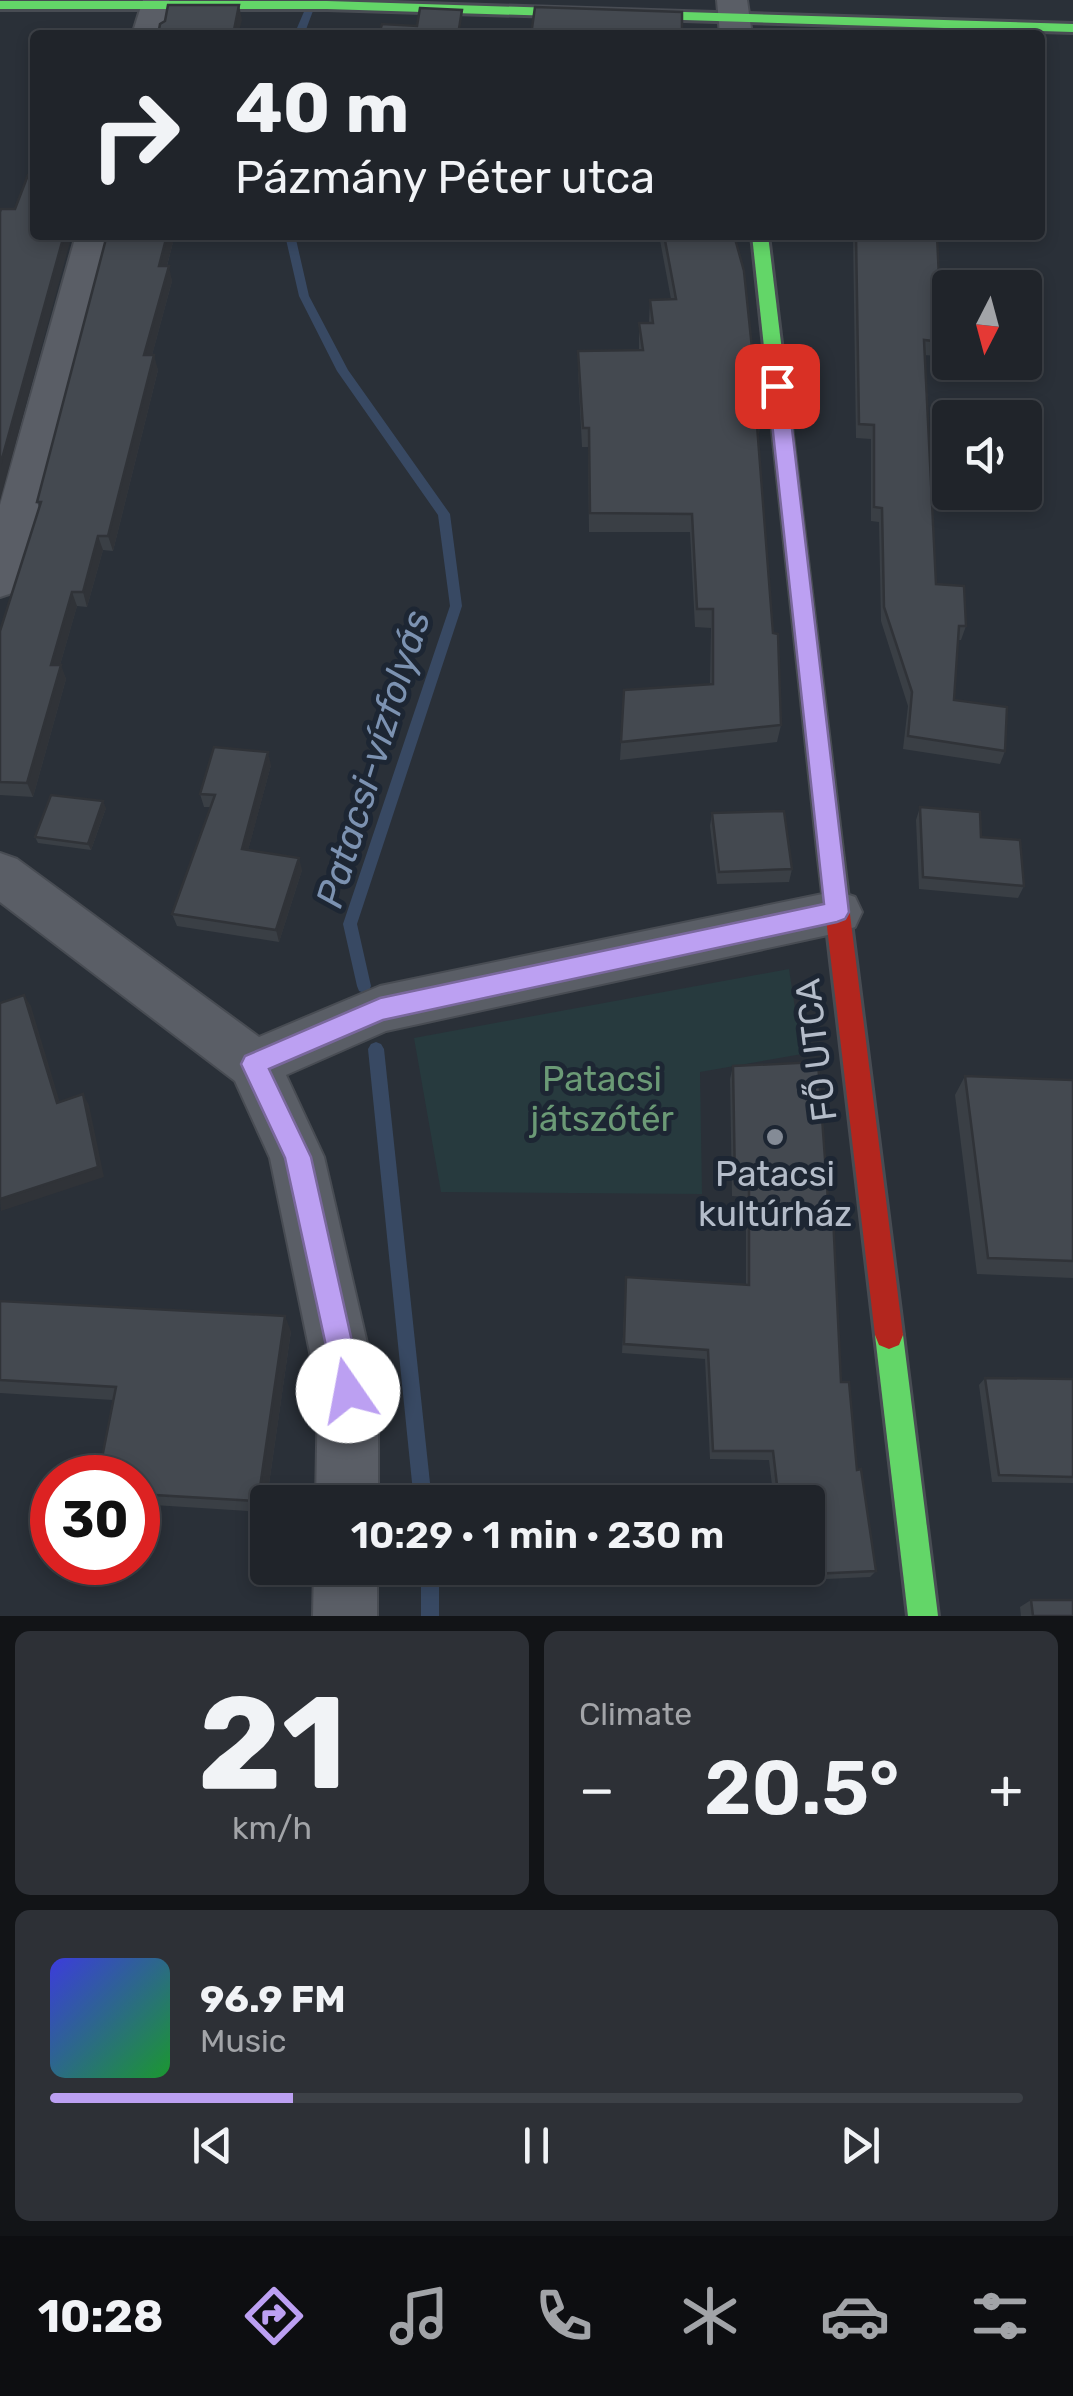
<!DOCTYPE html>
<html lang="en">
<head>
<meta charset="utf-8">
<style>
  body { margin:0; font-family:Rubik,sans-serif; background:#2d3036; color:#f1f3f6; height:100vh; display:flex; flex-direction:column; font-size:38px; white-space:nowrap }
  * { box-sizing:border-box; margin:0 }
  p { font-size:32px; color:#a2a4a8 }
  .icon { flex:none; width:55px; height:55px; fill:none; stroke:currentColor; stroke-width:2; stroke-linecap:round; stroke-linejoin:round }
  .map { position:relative; height:1616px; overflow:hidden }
  .side { display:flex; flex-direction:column; gap:15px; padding:15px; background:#121417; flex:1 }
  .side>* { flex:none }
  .hud { position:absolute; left:30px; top:30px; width:1015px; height:210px; border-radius:10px; box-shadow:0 5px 15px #0003,0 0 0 2px #3d4147; background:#20242a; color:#f1f3f6; overflow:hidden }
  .needle { width:65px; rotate:186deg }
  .tools { position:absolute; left:932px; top:270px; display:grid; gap:20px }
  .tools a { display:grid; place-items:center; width:110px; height:110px; border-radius:10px; background:#20242a; box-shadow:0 5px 15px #0003,0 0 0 2px #3d4147; font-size:50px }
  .speed { position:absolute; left:30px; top:1455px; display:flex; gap:20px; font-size:50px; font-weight:700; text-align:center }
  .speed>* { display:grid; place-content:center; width:130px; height:130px; border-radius:50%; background:#20242a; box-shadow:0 5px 15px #0003,0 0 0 2px #3d4147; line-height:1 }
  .speed .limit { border:15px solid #d22; background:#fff; color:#111 }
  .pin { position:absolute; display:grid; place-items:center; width:85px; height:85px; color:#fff; margin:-42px; border-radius:20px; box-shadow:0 5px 15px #0006 }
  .me { position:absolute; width:110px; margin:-55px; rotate:348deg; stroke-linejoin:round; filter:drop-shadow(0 0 8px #0008) }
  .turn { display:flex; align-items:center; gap:35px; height:210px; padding:0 40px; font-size:45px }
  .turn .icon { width:130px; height:130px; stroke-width:2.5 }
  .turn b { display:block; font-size:70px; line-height:85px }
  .big { font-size:75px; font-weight:600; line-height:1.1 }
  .side .tile { flex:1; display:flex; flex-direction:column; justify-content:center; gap:15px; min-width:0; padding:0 35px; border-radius:15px; background:#2d3036 }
  .side .dial { align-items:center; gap:0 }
  .dial b { font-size:130px; line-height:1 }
  .song { display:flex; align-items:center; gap:30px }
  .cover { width:120px; height:120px; border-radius:15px; background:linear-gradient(135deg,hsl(240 70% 55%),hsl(130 70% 35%)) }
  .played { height:10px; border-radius:5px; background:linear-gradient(90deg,#bca0f2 25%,#3d4147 25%) }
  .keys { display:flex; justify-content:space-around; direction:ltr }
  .heat { display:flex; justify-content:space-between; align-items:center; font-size:55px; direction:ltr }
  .side .tiles { flex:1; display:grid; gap:15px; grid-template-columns:1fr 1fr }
  .tile:last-child { grid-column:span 2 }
  .trip { position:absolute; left:250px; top:1485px; width:575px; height:100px; border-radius:10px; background:#20242a; box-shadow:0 5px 15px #0003,0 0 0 2px #3d4147; font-weight:600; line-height:100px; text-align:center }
  .menu { display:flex; height:160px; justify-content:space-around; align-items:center; background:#0d0e11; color:#a2a4a8 }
  .menu .icon { width:70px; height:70px }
  .menu .selected { color:#bca0f2 }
  .menu b { font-size:45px; color:#f1f3f6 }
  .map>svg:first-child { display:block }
  .green { fill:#273a3e }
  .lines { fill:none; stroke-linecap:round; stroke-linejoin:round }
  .stream { fill:#384963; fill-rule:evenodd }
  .street-casing { stroke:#484c53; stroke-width:4 }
  .fast-casing { stroke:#484c53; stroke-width:6 }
  .jam-casing { stroke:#484c53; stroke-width:6 }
  .street { fill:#5a5e66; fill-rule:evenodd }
  .fast { fill:#63d668; fill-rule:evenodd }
  .jam { fill:#b3261e; fill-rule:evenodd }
  .wall { fill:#3a3f45 }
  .shaded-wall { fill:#303338 }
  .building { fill:#444950; stroke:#303338; stroke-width:2.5 }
  .route { fill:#bca0f2; stroke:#7a689d; stroke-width:2.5 }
  .poi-dot { fill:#848b96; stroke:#1d2633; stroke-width:4 }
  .labels { text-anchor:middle; stroke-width:10; stroke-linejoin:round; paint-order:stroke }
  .street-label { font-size:35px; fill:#b4bcc9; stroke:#1d2633 }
  .park-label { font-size:35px; fill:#6b9a76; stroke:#1d2633 }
  .poi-label { font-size:35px; fill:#b4bcc9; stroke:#1d2633 }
  .water-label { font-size:38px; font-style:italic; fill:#7c92b1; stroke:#1d2633 }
</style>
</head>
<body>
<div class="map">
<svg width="1073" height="1616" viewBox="0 0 1073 1616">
  <rect width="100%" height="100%" fill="#2a3038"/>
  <polygon class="green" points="789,969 802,1054 700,1072 702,1194 441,1192 414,1038"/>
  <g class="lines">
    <g class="stream">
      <polygon points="309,0 317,0 304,35 294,35"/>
      <polygon points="285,235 295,235 309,296 348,370 450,514 462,606 357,924 371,986 369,991 364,993 359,991 357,986 343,924 450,606 438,515 337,371 299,296"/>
      <polygon points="376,1042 381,1044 384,1049 432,1502 414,1502 368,1049 371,1044"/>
      <rect x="421" y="1568" width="18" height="48"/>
    </g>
    <defs>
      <g id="street">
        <polygon points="143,0 169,0 171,4 164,35 132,35"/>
        <polygon points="717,0 747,0 752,35 720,35"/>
        <polygon points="76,235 112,235 21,581 15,592 0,597 0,505"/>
        <polygon points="0,853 17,859 259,1037 380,986 837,891 855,897 862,912 855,927 837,933 386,1031 286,1075 324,1157 378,1391 378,1502 316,1502 318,1391 270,1158 235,1081 0,902"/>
        <polygon points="314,1568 377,1568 377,1616 313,1616"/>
      </g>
      <g id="fast">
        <polygon points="0,1 327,1 1073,24 1073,32 327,9 0,9"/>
        <polygon points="752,235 768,235 843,859 839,866 831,869 823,866 819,859"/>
        <polygon points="889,1321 899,1325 903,1335 938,1616 908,1616 875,1335 879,1325"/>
      </g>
      <polygon id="jam" points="831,849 839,852 843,859 903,1335 899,1345 889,1349 879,1345 875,1335 819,859 823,852"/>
    </defs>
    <use href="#street" class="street-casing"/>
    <use href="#fast" class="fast-casing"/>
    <use href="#jam" class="jam-casing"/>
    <use href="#street" class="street"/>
    <use href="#fast" class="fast"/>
    <use href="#jam" class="jam"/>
  </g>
  <g class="wall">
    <polygon points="659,235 734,235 760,425 758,441 781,725 777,742 620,760 624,690 710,684 711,628 695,627 690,532 589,532 588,447 582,447 578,370 578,351 639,350 639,323 649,323 650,300 671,299"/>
    <polygon points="853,235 937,235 942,342 938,356 924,355 936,584 966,626 961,640 958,640 954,700 1005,751 1000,764 903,749 908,706 881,621 879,522 871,521 871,439 856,438"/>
    <polygon points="173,242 167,266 172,281 152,355 158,370 113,551 103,550 87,607 77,606 60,665 66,679 33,797 0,795 0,631 39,507 37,502"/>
    <polygon points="271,765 248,850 302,870 279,942 177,926 172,914 211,807 204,807 200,794"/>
    <polygon points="920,807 981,837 1024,886 1018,898 919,889 916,820"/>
    <polygon points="106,808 91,850 38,843 35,837"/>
    <polygon points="712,813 792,869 789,882 717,884 710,826"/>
    <polygon points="733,1066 841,1382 876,1571 870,1577 783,1581 782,1568 808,1568 808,1502 774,1502 769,1460 710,1459 705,1359 622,1353 626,1277 746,1284 746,1197 732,1196 730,1079"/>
    <polygon points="965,1076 1073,1080 1073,1278 977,1274 955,1095"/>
    <polygon points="0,1301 291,1331 265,1512 138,1504 138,1478 113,1400 0,1393"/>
    <polygon points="985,1378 1073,1379 1073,1483 992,1482 979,1385"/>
    <polygon points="1031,1600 1073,1616 1021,1616 1020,1607"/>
  </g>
  <g class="shaded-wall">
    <polygon points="239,5 242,20 238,35 233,35"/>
    <polygon points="64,235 72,235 0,501 0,466"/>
    <polygon points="167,235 171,235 173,242 163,281 159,266"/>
    <polygon points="169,266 172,281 148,370 144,355"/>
    <polygon points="154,355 158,370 113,551 108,536"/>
    <polygon points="98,536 103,550 87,607 83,592"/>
    <polygon points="72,592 77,606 56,679 51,665"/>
    <polygon points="61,665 66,679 33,797 27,783"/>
    <polygon points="268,752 271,765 245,862 242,849"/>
    <polygon points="103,801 106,808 91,850 88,844"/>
    <polygon points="299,858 302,870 279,942 276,930"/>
    <polygon points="24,995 31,1006 63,1113 57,1103"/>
    <polygon points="83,1094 89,1105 104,1177 1,1211 0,1199"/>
    <polygon points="285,1316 291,1331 265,1512 258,1501"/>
  </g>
  <g class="building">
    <polygon points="168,5 239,5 233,35 158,35 160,24 165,21"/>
    <polygon points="535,7 682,12 682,31 686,32 686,35 531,35"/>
    <polygon points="420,8 462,10 458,35 379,35 382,24 417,26"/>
    <polygon points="28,175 35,176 35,235 64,235 0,466 0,212 1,209 15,209"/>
    <polygon points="107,235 167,235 159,266 169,266 144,355 154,355 108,536 98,536 83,592 72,592 51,665 61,665 27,783 0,782 0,631 41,502 37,502"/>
    <polygon points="664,235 734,235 744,271 760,425 757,425 773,633 778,634 781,725 621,742 624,690 713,684 713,609 697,609 692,514 590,513 589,428 583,428 578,351 643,350 639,323 653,323 650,300 676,299"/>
    <polygon points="856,235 937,235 942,342 924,340 936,584 964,586 966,626 959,626 954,700 1007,707 1005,751 908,736 912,692 884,607 882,508 874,507 874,425 859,424"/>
    <polygon points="214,747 268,752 242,849 299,858 276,930 172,914 215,795 200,794"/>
    <polygon points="51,795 103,801 88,844 35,837"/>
    <polygon points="920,807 980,812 981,837 1020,840 1024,886 923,877"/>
    <polygon points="784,811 792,869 719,872 712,813"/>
    <polygon points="24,995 57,1103 83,1094 98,1167 0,1199 0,1003"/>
    <polygon points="818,1062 829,1214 833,1215 841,1382 849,1382 857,1470 861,1469 876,1571 788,1575 787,1568 808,1568 808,1502 779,1502 773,1451 713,1451 708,1350 624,1344 626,1277 749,1285 749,1185 735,1184 733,1066"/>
    <polygon points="965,1076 1073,1080 1073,1261 988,1258"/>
    <polygon points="0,1301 285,1316 258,1501 138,1494 138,1478 98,1478 116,1387 0,1380"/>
    <polygon points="985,1378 1073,1379 1073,1477 999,1475"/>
    <polygon points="1031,1600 1073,1600 1073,1616 1033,1616"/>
  </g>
  <polygon class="route" points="777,379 787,386 849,912 845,919 837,922 383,1020 269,1069 311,1157 363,1391 358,1401 348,1406 338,1401 285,1158 241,1064 245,1056 380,998 824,904 768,386"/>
  <circle class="poi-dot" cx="775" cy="1137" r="10"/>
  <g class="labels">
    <g class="street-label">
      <text transform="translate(816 1050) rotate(-97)" y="12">FŐ UTCA</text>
    </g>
    <g class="park-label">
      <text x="602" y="1091">Patacsi<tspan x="602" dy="40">játszótér</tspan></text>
    </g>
    <g class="poi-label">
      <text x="775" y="1186">Patacsi<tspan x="775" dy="40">kultúrház</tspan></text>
    </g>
    <g class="water-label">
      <text transform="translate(373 759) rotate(-73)" y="13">Patacsi-vízfolyás</text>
    </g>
  </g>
</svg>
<div class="tools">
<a><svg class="needle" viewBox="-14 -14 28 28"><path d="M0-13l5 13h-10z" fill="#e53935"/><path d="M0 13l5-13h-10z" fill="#a2a4a8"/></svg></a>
<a><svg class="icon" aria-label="sound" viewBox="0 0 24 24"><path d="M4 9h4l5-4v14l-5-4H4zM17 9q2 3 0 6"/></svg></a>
</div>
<div class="speed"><div class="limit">30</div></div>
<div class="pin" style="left:777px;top:386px;background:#d93025"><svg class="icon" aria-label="arrive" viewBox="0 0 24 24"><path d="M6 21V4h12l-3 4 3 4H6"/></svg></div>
<svg class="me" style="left:348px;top:1391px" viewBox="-20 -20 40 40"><circle r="19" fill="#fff"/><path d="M0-13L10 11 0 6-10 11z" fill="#bca0f2"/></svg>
<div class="trip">10:29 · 1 min · 230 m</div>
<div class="hud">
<div class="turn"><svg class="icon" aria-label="right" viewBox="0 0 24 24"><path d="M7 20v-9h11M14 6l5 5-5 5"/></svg><div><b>40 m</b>Pázmány Péter utca</div></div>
</div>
</div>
<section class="side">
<div class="tiles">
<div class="tile dial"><b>21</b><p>km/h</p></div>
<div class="tile"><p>Climate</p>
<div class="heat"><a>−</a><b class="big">20.5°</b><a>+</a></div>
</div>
<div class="tile">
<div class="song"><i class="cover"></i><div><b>96.9 FM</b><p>Music</p></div></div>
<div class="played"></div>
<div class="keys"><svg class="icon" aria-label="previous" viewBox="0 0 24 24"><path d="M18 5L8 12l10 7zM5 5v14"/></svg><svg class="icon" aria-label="pause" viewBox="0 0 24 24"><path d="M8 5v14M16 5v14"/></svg><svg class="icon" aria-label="next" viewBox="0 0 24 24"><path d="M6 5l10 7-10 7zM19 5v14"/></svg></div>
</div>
</div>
</section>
<nav class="menu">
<b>10:28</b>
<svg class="icon selected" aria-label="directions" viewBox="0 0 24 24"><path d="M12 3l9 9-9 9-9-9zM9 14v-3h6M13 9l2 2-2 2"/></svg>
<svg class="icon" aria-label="music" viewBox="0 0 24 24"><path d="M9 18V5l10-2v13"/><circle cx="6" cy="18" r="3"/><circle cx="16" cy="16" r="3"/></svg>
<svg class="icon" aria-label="phone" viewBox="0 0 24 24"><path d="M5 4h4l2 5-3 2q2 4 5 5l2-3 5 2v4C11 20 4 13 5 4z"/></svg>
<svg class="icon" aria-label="climate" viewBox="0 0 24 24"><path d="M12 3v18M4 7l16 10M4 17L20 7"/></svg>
<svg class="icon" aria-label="car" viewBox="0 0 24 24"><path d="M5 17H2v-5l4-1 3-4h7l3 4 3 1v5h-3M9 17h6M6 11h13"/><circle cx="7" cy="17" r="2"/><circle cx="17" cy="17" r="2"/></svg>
<svg class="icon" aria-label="filters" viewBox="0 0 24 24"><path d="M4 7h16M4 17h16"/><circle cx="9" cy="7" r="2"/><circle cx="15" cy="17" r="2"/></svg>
</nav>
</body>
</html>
